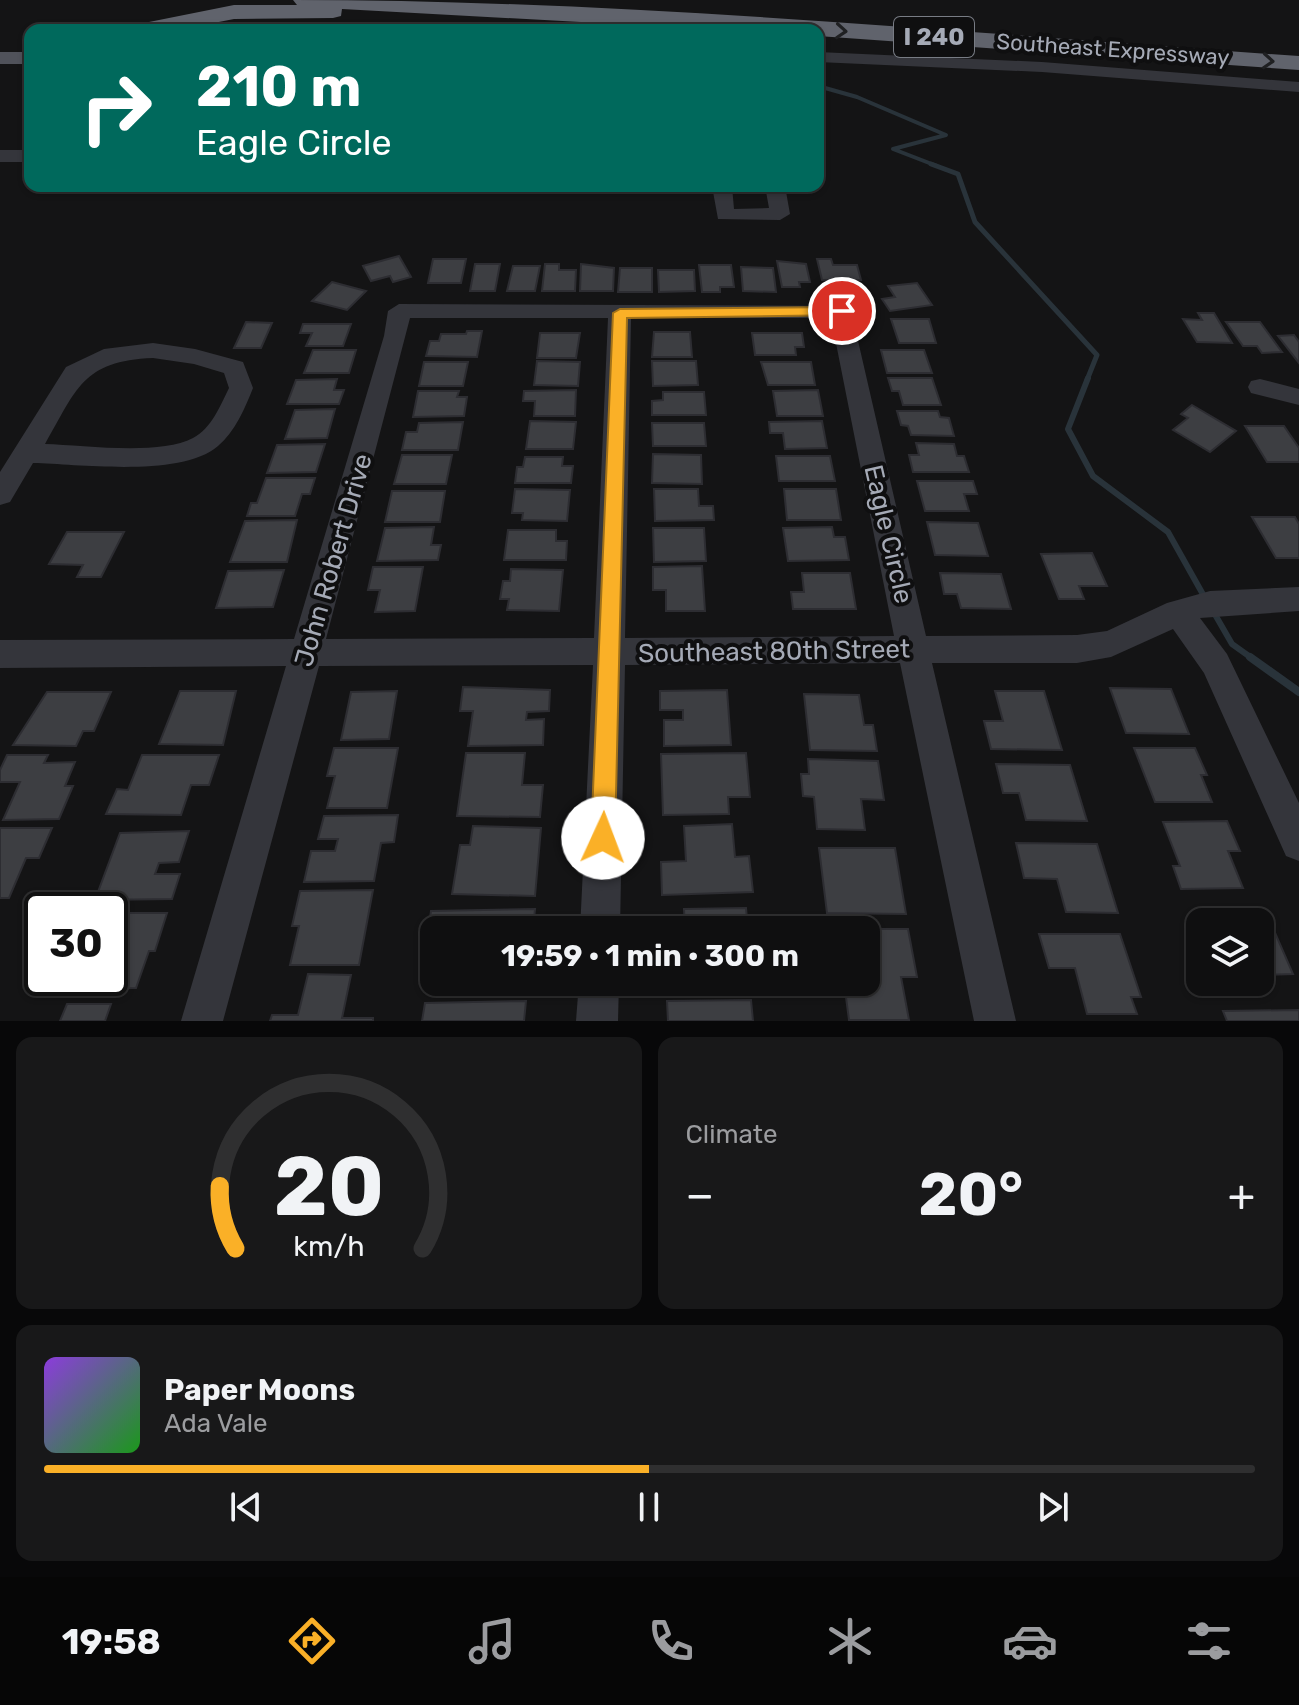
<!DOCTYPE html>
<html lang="en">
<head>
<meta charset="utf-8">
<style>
  body { margin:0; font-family:Rubik,sans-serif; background:#181819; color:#f1f3f6; height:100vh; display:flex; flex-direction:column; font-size:30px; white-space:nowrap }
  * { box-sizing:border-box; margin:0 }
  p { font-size:26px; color:#9b9c9f }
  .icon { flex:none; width:44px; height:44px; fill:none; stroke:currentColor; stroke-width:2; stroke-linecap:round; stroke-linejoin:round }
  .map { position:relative; height:1021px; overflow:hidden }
  .details { display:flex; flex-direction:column; gap:16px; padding:16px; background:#080809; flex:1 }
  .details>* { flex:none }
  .top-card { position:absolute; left:24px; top:24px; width:800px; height:168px; border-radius:16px; box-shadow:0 2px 6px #0004,0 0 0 2px #2f2f30; background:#00695c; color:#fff; overflow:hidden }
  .controls { position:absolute; left:1186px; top:908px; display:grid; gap:16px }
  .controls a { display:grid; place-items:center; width:88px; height:88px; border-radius:16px; background:#0f0f10; box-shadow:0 2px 6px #0004,0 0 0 2px #2f2f30; font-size:40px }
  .speed { position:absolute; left:24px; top:892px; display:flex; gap:16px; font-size:40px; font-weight:700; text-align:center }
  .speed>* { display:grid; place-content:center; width:104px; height:104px; border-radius:50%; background:#0f0f10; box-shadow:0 2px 6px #0004,0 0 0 2px #2f2f30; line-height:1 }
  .speed .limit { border:4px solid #111; border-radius:12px; background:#fff; color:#111 }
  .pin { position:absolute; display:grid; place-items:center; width:68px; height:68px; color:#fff; margin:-34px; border:4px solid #fff; border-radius:50%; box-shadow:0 2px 8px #0007 }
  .me { position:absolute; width:88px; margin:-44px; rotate:2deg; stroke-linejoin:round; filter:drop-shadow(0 0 6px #0008) }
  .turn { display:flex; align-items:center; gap:28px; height:168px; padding:0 40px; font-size:36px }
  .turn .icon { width:104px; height:104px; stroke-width:2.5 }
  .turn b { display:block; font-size:56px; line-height:68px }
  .big { font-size:60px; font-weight:700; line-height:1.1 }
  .details .card { flex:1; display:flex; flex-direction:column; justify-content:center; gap:12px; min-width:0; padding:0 28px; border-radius:16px; background:#181819 }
  .details .dial { align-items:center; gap:0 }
  .dial svg { height:208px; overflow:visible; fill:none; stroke:#2f2f30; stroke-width:7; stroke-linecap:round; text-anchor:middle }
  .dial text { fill:#f1f3f6; stroke:none }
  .song { display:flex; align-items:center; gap:24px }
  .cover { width:96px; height:96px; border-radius:12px; background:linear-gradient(135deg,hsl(270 70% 55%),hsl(120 70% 35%)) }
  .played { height:8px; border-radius:4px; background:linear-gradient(90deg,#fab027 50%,#2f2f30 50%) }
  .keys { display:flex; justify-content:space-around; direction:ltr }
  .heat { display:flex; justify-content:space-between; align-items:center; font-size:44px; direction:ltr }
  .details .tiles { flex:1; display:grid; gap:16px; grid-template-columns:1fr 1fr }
  .card:last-child { grid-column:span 2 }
  .trip { position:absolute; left:420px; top:916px; width:460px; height:80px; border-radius:16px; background:#0f0f10; box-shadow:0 2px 6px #0004,0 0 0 2px #2f2f30; font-weight:700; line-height:80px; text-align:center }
  .menu { display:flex; height:128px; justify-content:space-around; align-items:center; background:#060606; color:#9b9c9f }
  .menu .icon { width:56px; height:56px }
  .menu .active { color:#fab027 }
  .menu b { font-size:36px; color:#f1f3f6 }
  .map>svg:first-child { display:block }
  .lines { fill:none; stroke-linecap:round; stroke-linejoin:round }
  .stream-far3 { stroke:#29333a; stroke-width:4 }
  .stream-far2 { stroke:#29333a; stroke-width:5 }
  .stream-far1 { stroke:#29333a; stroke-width:6 }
  .stream { stroke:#29333a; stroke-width:8 }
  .building { fill:#3d3e42; stroke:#2d2d32; stroke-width:2 }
  .minor { fill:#34353b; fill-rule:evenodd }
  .major { fill:#50525a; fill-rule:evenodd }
  .highway { fill:#60636c; fill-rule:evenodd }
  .oneway { stroke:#1f2022 }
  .route { fill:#fab027; stroke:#a27219; stroke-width:2 }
  .labels { text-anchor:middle; stroke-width:8; stroke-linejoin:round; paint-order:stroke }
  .far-street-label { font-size:22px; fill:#a5aab6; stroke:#0f0f10 }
  .shield { fill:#0f0f10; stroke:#787c84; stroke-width:2 }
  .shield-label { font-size:24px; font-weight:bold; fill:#a5aab6 }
  .street-label { font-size:26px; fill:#a5aab6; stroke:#0f0f10 }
</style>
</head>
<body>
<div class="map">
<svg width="1299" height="1021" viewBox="0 0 1299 1021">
  <rect width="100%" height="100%" fill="#141415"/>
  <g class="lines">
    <polyline class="stream-far3" points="818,86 857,97 946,135 893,149 937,166"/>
    <polyline class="stream-far2" points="931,164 958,174 975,222 1097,355 1087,380"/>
    <g class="stream-far1">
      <polyline points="1088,378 1068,429 1093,476 1168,532 1205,598"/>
      <polyline points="1213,611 1232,644 1253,659"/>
    </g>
    <polyline class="stream" points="1250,657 1299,692"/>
  </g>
  <g class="building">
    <polygon points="399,256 411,277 393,282 390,276 371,281 363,266"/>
    <polygon points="433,259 466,259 461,283 428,283"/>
    <polygon points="817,259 831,259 833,265 857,265 861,280 822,280"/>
    <polygon points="777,261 806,264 810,282 799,282 800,287 782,287"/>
    <polygon points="475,264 500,264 495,291 470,291"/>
    <polygon points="545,264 559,264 559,270 576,270 575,291 542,291"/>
    <polygon points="581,264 614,268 613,291 580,291"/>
    <polygon points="699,265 731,265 734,287 720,287 720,292 702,292"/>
    <polygon points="513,266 540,266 535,291 507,291"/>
    <polygon points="741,267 773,268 776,292 743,291"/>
    <polygon points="620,268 652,268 652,292 618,292"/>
    <polygon points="658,270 694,270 695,291 659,292"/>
    <polygon points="332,282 366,291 347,310 312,301"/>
    <polygon points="917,283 932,305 890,311 882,299 895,297 888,286"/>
    <polygon points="1198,313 1214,313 1232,343 1197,342 1183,319 1202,320"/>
    <polygon points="891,319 929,319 936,343 899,343"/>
    <polygon points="246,322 272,323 261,348 234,348"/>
    <polygon points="1226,322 1260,322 1282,352 1262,353 1257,346 1243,346"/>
    <polygon points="303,324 351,324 343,346 306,346 312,333 300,333"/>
    <polygon points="467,331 482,331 477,357 426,356 430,341 439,341 441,334 466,334"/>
    <polygon points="654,332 690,332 692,357 652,357"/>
    <polygon points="540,333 580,333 576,358 537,358"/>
    <polygon points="752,333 802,333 804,347 795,347 796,355 755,355"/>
    <polygon points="1294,335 1299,342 1299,363 1278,336"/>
    <polygon points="313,350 356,350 349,373 304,373"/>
    <polygon points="881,350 924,350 932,373 887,373"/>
    <polygon points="537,361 580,362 578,386 534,385"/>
    <polygon points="652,361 696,361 698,385 653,386"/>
    <polygon points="424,362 468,362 463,386 419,386"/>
    <polygon points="761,362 811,362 815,385 768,385"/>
    <polygon points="888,378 932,378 941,405 903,405 899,391 892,391"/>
    <polygon points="337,379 334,390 344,390 339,404 287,404 296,380"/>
    <polygon points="576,390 575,416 534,416 535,401 523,401 524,391"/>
    <polygon points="818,390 823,416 777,416 773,391"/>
    <polygon points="418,391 459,391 457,397 467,397 464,416 413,417"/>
    <polygon points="663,392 704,392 706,415 652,415 652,401 663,400"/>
    <polygon points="1192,405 1236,431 1210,452 1173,430 1188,418 1181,414"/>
    <polygon points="335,409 327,438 285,439 295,410"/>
    <polygon points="897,411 938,411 940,417 949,418 954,436 911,435 908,426 901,425"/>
    <polygon points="530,421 576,422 573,449 526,449"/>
    <polygon points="822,421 827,448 785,449 783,433 770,433 769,422"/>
    <polygon points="463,422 458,450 402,450 406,432 417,432 419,423"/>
    <polygon points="652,423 704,423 706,446 653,446"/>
    <polygon points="1245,426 1284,426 1299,448 1299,462 1267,462"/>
    <polygon points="916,443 954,444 957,456 964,456 969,472 913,472 909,455 919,455"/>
    <polygon points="325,444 316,472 267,473 277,445"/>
    <polygon points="653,454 701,455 702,484 652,483"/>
    <polygon points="402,455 452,455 446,484 394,484"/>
    <polygon points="776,456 830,456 835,481 779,481"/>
    <polygon points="525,457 563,457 562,466 573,466 571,483 515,483 517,467 523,467"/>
    <polygon points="266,478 315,478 310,494 302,494 295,516 247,516 251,503 257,503"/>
    <polygon points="917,481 973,481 977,494 964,494 969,511 925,511"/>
    <polygon points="515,489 570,490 567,521 522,520 523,513 512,513"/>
    <polygon points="654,489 698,489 699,506 713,506 714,520 655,521"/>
    <polygon points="784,489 836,489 841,520 787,520"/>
    <polygon points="392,491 445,491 440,522 385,522"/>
    <polygon points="1252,517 1295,517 1299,524 1299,558 1276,558"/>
    <polygon points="297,520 287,562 230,562 245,521"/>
    <polygon points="927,522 978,523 988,556 935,555"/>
    <polygon points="434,527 431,545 441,545 438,560 377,561 385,528"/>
    <polygon points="832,527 834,537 845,537 849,560 788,561 783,528"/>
    <polygon points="653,528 704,528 706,561 654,562"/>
    <polygon points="508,530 556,530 556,541 567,541 566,560 504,560"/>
    <polygon points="67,532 124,532 101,577 77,577 83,565 49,564"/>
    <polygon points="1092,553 1107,586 1079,586 1084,599 1059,599 1041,554"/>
    <polygon points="702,566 705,611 666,611 666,590 653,590 653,567"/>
    <polygon points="373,567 423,567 415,611 375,612 380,590 368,590"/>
    <polygon points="511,569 563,570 559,611 507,610 509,599 500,599 503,581 510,581"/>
    <polygon points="284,570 273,607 216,608 228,571"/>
    <polygon points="802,573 850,573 856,609 793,609 791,592 804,592"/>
    <polygon points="940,573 1001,574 1011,609 961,608 957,594 944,594"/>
    <polygon points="463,687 550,690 549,711 527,712 526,720 544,719 543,745 468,746 473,711 460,711"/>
    <polygon points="1110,688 1171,689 1189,734 1126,733"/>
    <polygon points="727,690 731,745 664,746 664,720 683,720 683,710 660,710 660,691"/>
    <polygon points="180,691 236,691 223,745 159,744"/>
    <polygon points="397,691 389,739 341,740 351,692"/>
    <polygon points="995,691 1044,691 1062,750 991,749 984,721 1003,721"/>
    <polygon points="47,692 111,692 94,731 83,731 76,746 13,745"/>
    <polygon points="804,694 859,695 864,725 873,725 877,751 810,750"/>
    <polygon points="334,748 398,748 387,808 327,808 335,776 327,776"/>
    <polygon points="1134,748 1195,748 1207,775 1201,775 1212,802 1155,802"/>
    <polygon points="466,753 525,753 522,785 543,785 540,817 457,816"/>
    <polygon points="746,753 750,797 728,797 729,814 663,815 661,754"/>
    <polygon points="7,755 48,755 44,763 75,762 65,786 73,786 59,819 3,820 20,782 0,782 0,770"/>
    <polygon points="142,755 219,755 209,785 191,785 181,815 106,814 117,789 128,790"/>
    <polygon points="808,759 878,761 884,800 861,799 865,830 817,829 814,797 803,796 801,774 809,774"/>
    <polygon points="996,764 1070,765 1087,821 1026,820 1019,793 1003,793"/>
    <polygon points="398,815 394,842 381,843 374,881 304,882 311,851 335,851 338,839 318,839 324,816"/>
    <polygon points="1227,821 1240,851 1228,851 1243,888 1181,889 1173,866 1180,866 1163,822"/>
    <polygon points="732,824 735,857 749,856 753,892 662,895 661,862 686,861 684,826"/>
    <polygon points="473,826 541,828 535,896 452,894 460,845 470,845"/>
    <polygon points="0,828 52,828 39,858 26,858 9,898 0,898"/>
    <polygon points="189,831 179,862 159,863 155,874 180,874 172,899 95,900 120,833"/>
    <polygon points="1016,843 1097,844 1118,913 1066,912 1057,879 1024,878"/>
    <polygon points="819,848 895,848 906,914 827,913"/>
    <polygon points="373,890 359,965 290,965 299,926 292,926 300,891"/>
    <polygon points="746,908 748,930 685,930 684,909"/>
    <polygon points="535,909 533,930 434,930 434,938 427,938 431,911"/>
    <polygon points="1266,912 1293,974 1260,975 1260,922 1200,922 1200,930 1193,913"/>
    <polygon points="110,913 167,913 155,951 149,951 136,988 53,989 58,978 110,978"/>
    <polygon points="866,929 908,929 917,977 901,977 909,1020 849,1020 844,982 866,982"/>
    <polygon points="1039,934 1120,934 1141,997 1131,997 1137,1014 1087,1014 1075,968 1049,968"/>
    <polygon points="308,974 351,975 342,1018 373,1018 373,1021 270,1021 272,1015 298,1015"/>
    <polygon points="448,982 523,982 523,985 447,986"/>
    <polygon points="751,1000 753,1021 668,1021 667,1001"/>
    <polygon points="526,1001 524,1021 422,1021 425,1003"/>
    <polygon points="67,1004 111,1004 105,1021 60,1021"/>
    <polygon points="1299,1010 1299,1021 1227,1021 1223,1011"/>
  </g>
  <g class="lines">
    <g class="minor">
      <polygon points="818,52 1042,62 1299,82 1299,92 1042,72 818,62"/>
      <rect x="0" y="150" width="30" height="12"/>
      <polygon points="712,186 732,186 734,209 769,208 765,186 785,186 790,214 780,220 718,219"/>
      <path d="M399 304 850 306 926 636 1077 635 1107 631 1167 603 1210 591 1299 587V611L1200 618 1227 654 1299 803V861L1286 856 1204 673 1173 629 1111 657 1077 663H932L1016 1021H974L900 663 625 665 620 930H580L593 665 319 666 223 1021H181L286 666 0 668V640L294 639 384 336 388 311ZM410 318H608L594 638 326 639ZM631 318H831L894 636 625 638Z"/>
      <path d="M153 343 195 349 243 362 253 388C245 408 235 432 218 446 181 478 80 464 33 463L10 502 0 505V472L66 367 104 349ZM153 358 194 364 224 373 229 388C220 406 212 428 193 438 159 456 83 445 45 444 77 389 82 361 153 358Z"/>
      <polygon points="1260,379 1299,389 1299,405 1251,393 1248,387 1251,381"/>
      <polygon points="579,982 619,982 618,1021 576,1021"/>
    </g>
    <rect class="major" x="0" y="52" width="30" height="12"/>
    <path class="highway" d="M293 0C629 0 964 33 1299 56V70L818 36V30H726L342 9 341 16 333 18 234 19 178 30H133L144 23 234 5H297Z"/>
  </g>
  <defs><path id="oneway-chevron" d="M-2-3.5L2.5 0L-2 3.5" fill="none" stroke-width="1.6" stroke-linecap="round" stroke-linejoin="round" transform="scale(2)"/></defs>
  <g class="oneway">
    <use href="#oneway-chevron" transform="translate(841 31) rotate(4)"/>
    <use href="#oneway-chevron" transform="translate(1268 61) rotate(4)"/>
  </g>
  <polygon class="route" points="842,307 849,311 847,315 627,318 615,838 611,846 603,849 594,846 591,838 613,313 620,309"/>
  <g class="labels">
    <g class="far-street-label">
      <text transform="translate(1113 49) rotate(4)" y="8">Southeast Expressway</text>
    </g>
    <rect class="shield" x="894" y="17" width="80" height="40" rx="6"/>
    <g class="shield-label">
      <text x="934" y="45">I 240</text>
    </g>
    <g class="street-label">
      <text transform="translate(889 534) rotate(77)" y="9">Eagle Circle</text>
      <text transform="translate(333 560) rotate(-74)" y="9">John Robert Drive</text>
      <text transform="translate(774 651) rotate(-1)" y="9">Southeast 80th Street</text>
    </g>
  </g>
</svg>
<div class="controls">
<a><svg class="icon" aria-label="layers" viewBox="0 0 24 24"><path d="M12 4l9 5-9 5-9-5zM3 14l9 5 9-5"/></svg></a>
</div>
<div class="speed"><div class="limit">30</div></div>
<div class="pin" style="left:842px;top:311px;background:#d93025"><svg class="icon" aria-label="arrive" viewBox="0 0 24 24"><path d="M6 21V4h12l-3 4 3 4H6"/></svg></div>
<svg class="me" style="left:603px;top:838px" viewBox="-20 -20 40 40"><circle r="19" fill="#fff"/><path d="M0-13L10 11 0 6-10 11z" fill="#fab027"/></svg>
<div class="trip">19:59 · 1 min · 300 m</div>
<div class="top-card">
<div class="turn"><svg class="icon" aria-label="right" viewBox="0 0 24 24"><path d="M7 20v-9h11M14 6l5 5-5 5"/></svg><div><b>210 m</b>Eagle Circle</div></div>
</div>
</div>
<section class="details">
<div class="tiles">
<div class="card dial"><svg viewBox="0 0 100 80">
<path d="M14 69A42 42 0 1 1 86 69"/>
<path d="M14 69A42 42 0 0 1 8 45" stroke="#fab027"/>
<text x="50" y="56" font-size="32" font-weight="700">20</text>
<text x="50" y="72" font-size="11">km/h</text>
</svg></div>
<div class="card"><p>Climate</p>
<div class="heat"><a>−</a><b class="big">20°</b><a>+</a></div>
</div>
<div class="card">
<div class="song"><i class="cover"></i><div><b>Paper Moons</b><p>Ada Vale</p></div></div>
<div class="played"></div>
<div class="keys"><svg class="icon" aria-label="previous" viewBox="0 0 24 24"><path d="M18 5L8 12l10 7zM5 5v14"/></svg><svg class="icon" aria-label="pause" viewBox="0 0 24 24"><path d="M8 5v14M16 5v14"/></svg><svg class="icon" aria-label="next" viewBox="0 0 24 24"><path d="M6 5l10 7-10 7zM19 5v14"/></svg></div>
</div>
</div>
</section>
<nav class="menu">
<b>19:58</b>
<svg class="icon active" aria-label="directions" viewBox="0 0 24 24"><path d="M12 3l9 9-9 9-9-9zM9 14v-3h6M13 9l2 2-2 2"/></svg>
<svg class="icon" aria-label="music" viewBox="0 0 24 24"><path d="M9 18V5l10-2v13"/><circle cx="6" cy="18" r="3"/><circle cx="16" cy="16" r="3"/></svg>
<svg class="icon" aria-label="phone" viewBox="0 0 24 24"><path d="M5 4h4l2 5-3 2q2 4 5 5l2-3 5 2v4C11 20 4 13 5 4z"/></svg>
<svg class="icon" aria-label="climate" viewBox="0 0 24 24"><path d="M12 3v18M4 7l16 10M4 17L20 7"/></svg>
<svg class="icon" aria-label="car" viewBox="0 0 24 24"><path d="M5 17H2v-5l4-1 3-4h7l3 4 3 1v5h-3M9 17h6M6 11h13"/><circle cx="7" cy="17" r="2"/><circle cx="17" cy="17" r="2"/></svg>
<svg class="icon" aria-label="filters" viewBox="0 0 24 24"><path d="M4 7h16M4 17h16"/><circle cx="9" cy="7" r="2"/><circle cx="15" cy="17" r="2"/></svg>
</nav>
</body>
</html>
